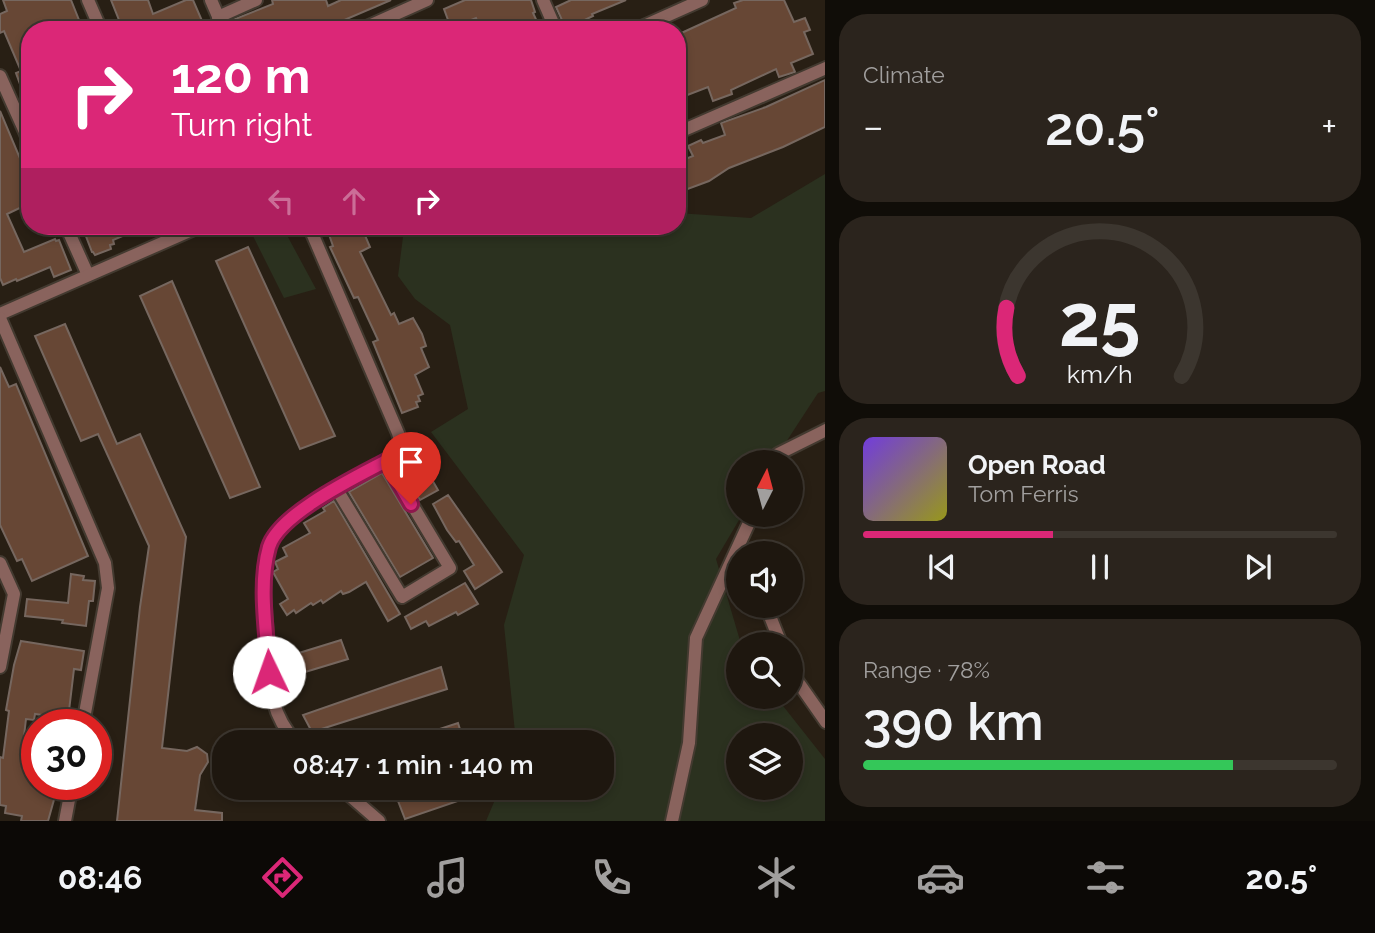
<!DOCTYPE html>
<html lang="en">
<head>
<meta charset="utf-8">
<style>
  body { margin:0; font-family:Raleway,sans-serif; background:#2b241d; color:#f1f3f6; height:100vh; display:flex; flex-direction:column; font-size:26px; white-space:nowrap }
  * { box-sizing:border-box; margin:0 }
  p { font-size:23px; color:#a19f9e }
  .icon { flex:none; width:38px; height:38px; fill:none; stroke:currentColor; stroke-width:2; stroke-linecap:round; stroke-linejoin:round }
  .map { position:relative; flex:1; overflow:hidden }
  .sheet { display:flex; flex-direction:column; gap:14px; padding:14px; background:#100d08; width:550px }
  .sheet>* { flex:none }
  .banner { position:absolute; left:21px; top:21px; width:665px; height:214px; border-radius:28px; box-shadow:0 4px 10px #0003,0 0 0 2px #3c362f; background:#db2777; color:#fff; overflow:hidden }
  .needle { width:46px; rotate:6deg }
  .tools { position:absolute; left:726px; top:450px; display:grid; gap:14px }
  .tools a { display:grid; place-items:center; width:77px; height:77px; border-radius:50%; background:#1e170f; box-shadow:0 4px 10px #0003,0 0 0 2px #3c362f; font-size:35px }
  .speed { position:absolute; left:21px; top:709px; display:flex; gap:14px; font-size:35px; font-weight:700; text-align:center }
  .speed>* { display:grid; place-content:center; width:91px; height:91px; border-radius:50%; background:#1e170f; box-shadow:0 4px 10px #0003,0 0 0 2px #3c362f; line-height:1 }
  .speed .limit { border:10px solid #d22; background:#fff; color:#111 }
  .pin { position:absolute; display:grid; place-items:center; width:60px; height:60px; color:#fff; margin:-72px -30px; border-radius:50% 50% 50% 0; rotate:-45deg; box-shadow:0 0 7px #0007 }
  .pin .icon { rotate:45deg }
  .me { position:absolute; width:77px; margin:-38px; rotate:357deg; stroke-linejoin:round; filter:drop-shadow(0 0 5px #0008) }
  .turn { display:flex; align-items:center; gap:24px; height:147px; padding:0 35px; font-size:32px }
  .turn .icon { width:91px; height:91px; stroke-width:2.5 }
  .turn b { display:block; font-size:49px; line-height:60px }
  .lanes { display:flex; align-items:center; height:66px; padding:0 35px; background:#0003; justify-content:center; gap:35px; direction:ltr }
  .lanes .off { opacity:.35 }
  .big { font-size:52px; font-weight:600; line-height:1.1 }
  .sheet .card { flex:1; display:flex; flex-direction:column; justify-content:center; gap:10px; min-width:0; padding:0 24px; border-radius:28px; background:#2b241d }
  .sheet .dial { align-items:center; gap:0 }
  .dial svg { height:182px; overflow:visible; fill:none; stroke:#3c362f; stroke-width:7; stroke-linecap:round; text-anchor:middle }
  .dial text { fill:#f1f3f6; stroke:none }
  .song { display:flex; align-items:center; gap:21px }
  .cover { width:84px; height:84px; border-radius:10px; background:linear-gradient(135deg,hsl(260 70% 55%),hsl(60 70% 35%)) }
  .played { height:7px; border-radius:4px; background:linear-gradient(90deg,#db2777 40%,#3c362f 40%) }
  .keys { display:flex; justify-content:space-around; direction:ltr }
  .heat { display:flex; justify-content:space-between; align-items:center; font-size:38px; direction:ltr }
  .charge { height:10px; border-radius:5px; background:linear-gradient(90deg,#34c759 78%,#3c362f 0) }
  .trip { position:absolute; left:212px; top:730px; width:402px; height:70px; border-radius:28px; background:#1e170f; box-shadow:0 4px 10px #0003,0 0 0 2px #3c362f; font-weight:600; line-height:70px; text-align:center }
  .menu { display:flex; height:112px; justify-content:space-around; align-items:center; background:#0c0906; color:#a19f9e }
  .menu .icon { width:49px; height:49px }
  .menu .current { color:#db2777 }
  .menu b { font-size:32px; color:#f1f3f6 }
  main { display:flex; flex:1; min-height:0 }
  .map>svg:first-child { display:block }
  .green { fill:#2b311f; fill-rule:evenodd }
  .building { fill:#674735; stroke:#76675f; stroke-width:2 }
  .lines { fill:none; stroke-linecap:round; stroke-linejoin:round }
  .minor-casing { stroke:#433a30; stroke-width:16 }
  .minor { stroke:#89635d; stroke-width:12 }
  .route-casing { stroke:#8e194d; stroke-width:18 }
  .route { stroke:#db2777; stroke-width:12 }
</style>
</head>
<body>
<main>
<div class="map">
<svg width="826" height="821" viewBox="0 0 826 821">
  <rect width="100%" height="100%" fill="#281f14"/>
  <g class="green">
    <path d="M825 174V391L818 393 773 462H738V514L742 515 716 559 741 644H738V696L776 697 825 759V821H486L500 788H602V742H516L504 625 524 555 431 432 468 409 450 325 415 299 398 276 403 237 410 226H677V213L751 218ZM738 735H791V788H738Z"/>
    <polygon points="248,226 282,226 316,289 284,298"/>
  </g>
  <g class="building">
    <polygon points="3,0 71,0 83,30 30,30 30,90 26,81 20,84 16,73 21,71 4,31 0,33 0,14 7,11"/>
    <polygon points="111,0 148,0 153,14 186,0 193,0 206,30 150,30 147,21 123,30"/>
    <polygon points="272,0 326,0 328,6 341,0 391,0 321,30 279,30 275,22 257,30 233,30 230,21 273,4"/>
    <polygon points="465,0 531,0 535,12 533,13 541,30 481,30 476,18 451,28 444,9"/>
    <polygon points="571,0 626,0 592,14 593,16 566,29 556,7"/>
    <polygon points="743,0 784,0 794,22 805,18 810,30 804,32 813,54 791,63 795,72 779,77 776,69 731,90 732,94 713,101 708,87 677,99 677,35 736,8 734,3"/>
    <polygon points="825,80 825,127 783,147 729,168 709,181 685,190 678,162 693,156 688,146 701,140 703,143 725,135 721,123 766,107"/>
    <polygon points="0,111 30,182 30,201 25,203 26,205 7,214 24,252 55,239 56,241 59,240 71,270 54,277 50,267 17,281 16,279 3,285 0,278"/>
    <polygon points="82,226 146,226 113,240 114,244 110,245 111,249 95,255 93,252 92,252"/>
    <polygon points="326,226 361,226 370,247 360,252 391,315 394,313 399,324 413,318 422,334 426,346 421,348 429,367 415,375 423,394 418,396 420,401 416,402 418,407 402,413 373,342 378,340 358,297 354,298 330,247 333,246"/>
    <polygon points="248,247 335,436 300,449 216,261"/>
    <polygon points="172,281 260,487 230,498 140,296"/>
    <polygon points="65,324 117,444 140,434 186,537 162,748 187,751 197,747 207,754 208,762 200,775 195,810 222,813 222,821 117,821 140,607 149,546 98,434 81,441 35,336"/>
    <polygon points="0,367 9,387 16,384 88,556 32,581 22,559 17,561 0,525"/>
    <polygon points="414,457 427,479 431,478 438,490 420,500 399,466"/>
    <polygon points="382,473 433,558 400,577 349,492"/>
    <polygon points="448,495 502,572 475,589 464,571 474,565 459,541 456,542 447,530 433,504"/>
    <polygon points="334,501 400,614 388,621 366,582 349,592 343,594 341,591 323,603 321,600 313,605 311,603 296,613 294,610 287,615 280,604 288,599 273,572 278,569 275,562 287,556 283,548 310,533 304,523 325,511 323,508"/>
    <polygon points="71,574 84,576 83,580 95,581 93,601 89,601 86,626 62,623 63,620 25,616 27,599 68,603"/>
    <polygon points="465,583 478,604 458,615 456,612 429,626 426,621 411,629 405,617"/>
    <polygon points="341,640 348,659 292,676 286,657"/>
    <polygon points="21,641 84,651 81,670 74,669 68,719 35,714 34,720 26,719 22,753 37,756 37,786 57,789 48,821 21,821 22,816 5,813 6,806 0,805 0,757 3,758 9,711 6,710 14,665"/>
    <polygon points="441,667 447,689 312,732 303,715"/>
    <polygon points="458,723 464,742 406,742 406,740"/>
    <polygon points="439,788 453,788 458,801 405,819 398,801"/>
  </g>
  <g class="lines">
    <defs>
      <g id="minor">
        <polyline points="88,0 101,30"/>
        <polyline points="211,0 224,30"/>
        <polyline points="543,0 556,30"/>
        <polyline points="218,17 256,0"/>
        <polyline points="360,30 427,0"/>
        <polyline points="635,30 702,0"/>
        <polyline points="0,76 30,143"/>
        <polyline points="677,133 826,68"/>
        <polyline points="66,226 88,275"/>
        <polyline points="0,314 201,226"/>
        <polyline points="0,318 105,563 108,588 83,724"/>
        <polyline points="775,462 778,454 826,430"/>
        <polyline points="336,488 402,597 450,568 386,461"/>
        <polyline points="0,563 14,594 0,667"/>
        <polyline points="766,606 781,644"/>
        <polyline points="791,672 826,722"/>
        <path d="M296 742C269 713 270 684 268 648 266 615 260 579 269 547 280 511 365 473 397 455L402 447 398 433 309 226"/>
        <polyline points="341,788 379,821"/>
        <polyline points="65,821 72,784"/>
        <polyline points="672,821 689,743 696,638 753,514"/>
      </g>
    </defs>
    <use href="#minor" class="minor-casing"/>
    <use href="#minor" class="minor"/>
  </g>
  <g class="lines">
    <defs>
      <path id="route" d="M269 672C267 632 258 586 269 547 279 514 356 477 386 461L411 504"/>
    </defs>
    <use href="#route" class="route-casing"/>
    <use href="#route" class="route"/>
  </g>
</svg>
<div class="tools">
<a><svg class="needle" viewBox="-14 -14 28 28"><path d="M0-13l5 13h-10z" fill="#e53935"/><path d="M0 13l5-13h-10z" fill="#a19f9e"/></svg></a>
<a><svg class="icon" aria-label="sound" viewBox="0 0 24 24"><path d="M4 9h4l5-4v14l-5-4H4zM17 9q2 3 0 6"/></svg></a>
<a><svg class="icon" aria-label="search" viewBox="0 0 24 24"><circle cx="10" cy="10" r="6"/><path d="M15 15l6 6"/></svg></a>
<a><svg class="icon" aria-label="layers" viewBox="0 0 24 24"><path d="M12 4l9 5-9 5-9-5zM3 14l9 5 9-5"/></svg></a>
</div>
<div class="speed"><div class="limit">30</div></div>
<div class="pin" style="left:411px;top:504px;background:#d93025"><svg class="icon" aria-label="arrive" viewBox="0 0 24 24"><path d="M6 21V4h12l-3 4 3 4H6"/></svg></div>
<svg class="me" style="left:269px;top:672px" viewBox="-20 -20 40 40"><circle r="19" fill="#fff"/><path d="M0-13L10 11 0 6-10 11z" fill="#db2777"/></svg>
<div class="trip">08:47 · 1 min · 140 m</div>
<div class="banner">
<div class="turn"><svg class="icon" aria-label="right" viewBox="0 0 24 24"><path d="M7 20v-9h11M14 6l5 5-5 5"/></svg><div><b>120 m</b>Turn right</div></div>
<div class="lanes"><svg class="icon off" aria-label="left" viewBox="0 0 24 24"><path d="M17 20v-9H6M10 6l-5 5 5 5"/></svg><svg class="icon off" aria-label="ahead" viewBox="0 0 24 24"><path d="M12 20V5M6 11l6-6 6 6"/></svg><svg class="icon" aria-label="right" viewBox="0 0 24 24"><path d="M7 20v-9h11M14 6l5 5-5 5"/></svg></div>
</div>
</div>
<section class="sheet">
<div class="card"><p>Climate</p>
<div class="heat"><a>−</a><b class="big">20.5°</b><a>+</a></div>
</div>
<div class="card dial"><svg viewBox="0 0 100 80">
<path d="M14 69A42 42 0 1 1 86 69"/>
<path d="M14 69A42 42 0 0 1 9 39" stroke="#db2777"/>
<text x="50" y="56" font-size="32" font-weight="700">25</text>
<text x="50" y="72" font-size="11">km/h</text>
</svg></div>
<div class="card">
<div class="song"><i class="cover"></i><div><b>Open Road</b><p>Tom Ferris</p></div></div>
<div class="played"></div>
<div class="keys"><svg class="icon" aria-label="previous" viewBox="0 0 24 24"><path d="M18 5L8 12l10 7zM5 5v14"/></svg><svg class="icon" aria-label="pause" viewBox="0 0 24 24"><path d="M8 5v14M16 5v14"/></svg><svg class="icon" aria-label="next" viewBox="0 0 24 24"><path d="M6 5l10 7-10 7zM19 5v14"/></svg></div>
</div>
<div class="card"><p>Range · 78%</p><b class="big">390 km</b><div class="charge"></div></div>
</section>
</main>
<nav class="menu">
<b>08:46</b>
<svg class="icon current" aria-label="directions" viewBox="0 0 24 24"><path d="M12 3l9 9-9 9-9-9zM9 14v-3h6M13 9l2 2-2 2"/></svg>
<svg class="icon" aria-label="music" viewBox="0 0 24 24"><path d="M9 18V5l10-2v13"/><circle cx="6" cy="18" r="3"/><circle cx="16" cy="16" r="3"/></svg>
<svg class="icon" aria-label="phone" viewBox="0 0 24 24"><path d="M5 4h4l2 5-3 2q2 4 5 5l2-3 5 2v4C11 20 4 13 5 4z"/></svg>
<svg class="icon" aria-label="climate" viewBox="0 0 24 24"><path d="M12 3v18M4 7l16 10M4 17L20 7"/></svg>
<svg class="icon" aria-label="car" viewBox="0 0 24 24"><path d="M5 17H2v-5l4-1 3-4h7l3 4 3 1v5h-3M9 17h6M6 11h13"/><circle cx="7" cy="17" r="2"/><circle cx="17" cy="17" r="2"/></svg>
<svg class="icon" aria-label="filters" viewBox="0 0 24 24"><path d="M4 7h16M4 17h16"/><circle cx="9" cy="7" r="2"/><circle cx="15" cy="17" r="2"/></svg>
<b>20.5°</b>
</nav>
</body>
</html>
